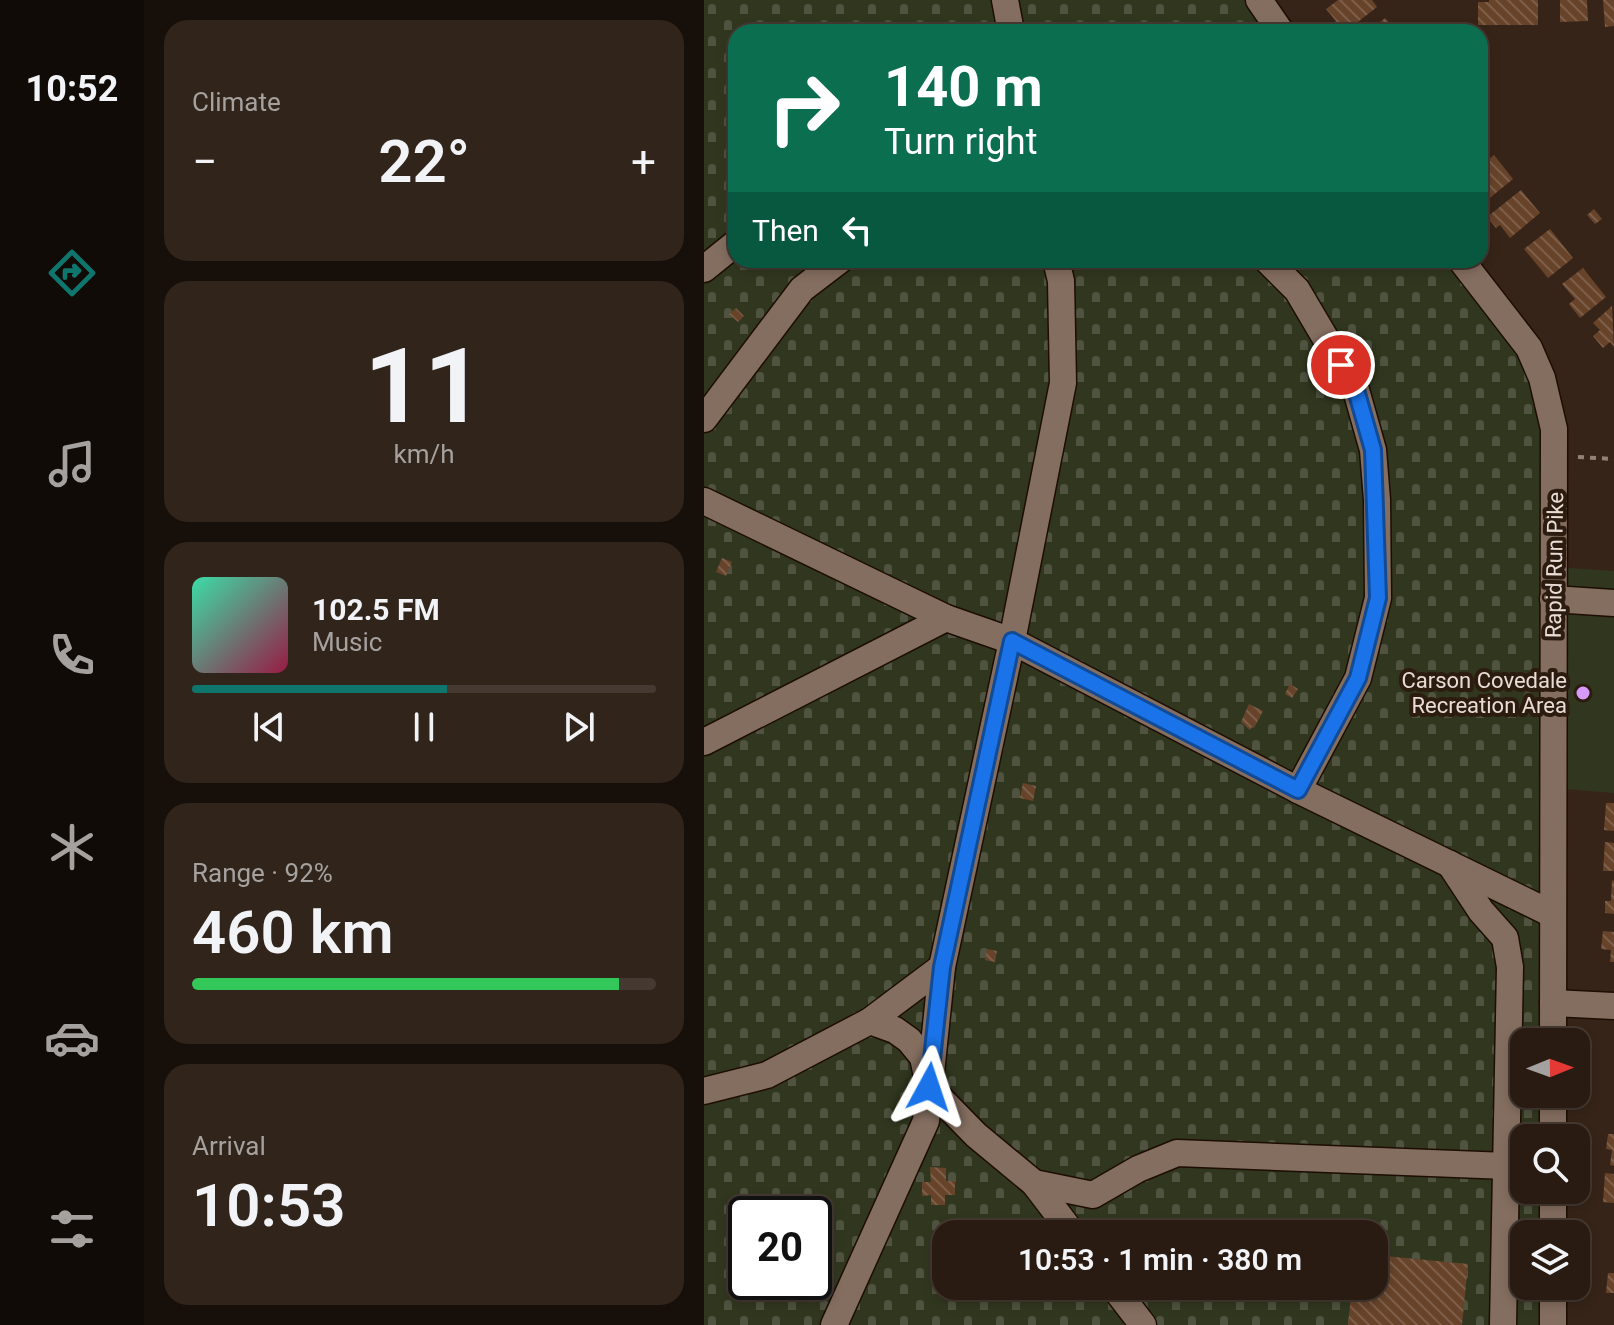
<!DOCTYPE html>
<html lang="en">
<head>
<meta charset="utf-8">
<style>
  body { margin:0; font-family:Roboto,sans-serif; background:#31241b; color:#f1f3f6; height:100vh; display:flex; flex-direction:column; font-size:30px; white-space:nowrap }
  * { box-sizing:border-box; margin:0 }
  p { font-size:26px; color:#a5a19f }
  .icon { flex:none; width:44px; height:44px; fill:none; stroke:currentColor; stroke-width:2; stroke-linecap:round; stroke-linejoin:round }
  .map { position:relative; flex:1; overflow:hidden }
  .sheet { display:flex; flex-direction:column; gap:20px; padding:20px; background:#170f0a; width:560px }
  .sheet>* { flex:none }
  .hud { position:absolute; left:24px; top:24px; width:760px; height:244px; border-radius:24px; box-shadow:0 4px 12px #0003,0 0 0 2px #453932; background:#0b6e4f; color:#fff; overflow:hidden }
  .needle { width:52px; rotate:89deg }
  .fabs { position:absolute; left:806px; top:1028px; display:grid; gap:16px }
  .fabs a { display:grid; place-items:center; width:80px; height:80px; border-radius:16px; background:#291b12; box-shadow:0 4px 12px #0003,0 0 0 2px #453932; font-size:40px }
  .speed { position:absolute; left:24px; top:1196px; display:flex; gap:16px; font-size:40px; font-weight:700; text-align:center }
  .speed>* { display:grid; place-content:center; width:104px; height:104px; border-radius:50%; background:#291b12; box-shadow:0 4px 12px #0003,0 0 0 2px #453932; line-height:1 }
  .speed .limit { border:4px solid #111; border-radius:12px; background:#fff; color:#111 }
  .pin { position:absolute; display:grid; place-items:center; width:68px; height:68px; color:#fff; margin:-34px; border:4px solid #fff; border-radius:50%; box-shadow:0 2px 8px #0007 }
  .me { position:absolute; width:88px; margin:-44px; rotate:5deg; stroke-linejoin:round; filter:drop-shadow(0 0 6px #0008) }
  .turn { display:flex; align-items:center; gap:28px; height:168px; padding:0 24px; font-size:36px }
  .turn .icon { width:104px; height:104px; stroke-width:2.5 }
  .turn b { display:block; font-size:56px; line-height:68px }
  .then { display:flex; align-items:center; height:76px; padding:0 24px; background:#0003; gap:16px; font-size:30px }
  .big { font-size:60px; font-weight:600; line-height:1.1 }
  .sheet .tile { flex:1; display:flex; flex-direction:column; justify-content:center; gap:12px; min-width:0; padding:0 28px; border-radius:24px; background:#31241b }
  .sheet .dial { align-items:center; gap:0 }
  .dial b { font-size:104px; line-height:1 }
  .song { display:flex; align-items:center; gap:24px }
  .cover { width:96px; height:96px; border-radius:12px; background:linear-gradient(135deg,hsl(160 70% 55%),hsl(340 70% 35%)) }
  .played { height:8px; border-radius:4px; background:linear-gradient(90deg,#0f766e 55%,#453932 55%) }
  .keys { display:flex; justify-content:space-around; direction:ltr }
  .heat { display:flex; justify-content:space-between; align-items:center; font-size:44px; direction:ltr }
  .charge { height:12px; border-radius:6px; background:linear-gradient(90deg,#34c759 92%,#453932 0) }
  .trip { position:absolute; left:228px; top:1220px; width:456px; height:80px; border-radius:24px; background:#291b12; box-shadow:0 4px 12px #0003,0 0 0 2px #453932; font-weight:600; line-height:80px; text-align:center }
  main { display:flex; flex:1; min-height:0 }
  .tab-bar { display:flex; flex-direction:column; width:144px; justify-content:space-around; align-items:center; background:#100b07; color:#a5a19f }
  .tab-bar .icon { width:56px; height:56px }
  .tab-bar .on { color:#0f766e }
  .tab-bar b { font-size:36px; color:#f1f3f6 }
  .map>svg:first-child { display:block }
  .green { fill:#31371f }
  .cemetery { fill:url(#cemetery-stones); fill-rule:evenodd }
  .building { fill:url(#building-back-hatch) }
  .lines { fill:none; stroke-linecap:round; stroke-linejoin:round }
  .minor-casing { stroke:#1d0d03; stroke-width:29 }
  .path { stroke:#918177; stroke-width:4; stroke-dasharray:6 6; stroke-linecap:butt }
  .minor { stroke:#846e60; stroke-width:26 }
  .route-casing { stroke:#114b97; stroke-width:20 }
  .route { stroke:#1a73e8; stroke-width:14 }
  .poi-dot { fill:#d69bfa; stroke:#2c1b0f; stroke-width:3 }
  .labels { text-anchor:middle; stroke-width:8; stroke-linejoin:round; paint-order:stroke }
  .street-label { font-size:22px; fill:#e8dcd4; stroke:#2c1b0f }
  .poi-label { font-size:22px; fill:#e8dcd4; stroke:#2c1b0f; text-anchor:end }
</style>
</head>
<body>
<main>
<nav class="tab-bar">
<b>10:52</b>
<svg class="icon on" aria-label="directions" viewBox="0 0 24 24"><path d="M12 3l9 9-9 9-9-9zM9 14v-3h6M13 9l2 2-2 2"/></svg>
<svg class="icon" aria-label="music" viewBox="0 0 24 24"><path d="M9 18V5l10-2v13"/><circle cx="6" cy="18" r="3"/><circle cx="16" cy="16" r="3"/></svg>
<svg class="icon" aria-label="phone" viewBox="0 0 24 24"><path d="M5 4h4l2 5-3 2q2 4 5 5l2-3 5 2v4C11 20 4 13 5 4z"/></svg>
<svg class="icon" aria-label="climate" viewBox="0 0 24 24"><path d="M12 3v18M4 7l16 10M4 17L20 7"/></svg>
<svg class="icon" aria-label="car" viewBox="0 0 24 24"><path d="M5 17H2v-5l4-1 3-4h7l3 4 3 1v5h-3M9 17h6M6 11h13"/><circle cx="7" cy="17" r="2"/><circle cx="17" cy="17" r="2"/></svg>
<svg class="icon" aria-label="filters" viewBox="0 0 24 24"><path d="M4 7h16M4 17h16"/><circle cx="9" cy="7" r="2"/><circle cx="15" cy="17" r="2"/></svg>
</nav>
<section class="sheet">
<div class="tile"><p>Climate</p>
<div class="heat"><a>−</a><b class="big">22°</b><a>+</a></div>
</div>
<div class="tile dial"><b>11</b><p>km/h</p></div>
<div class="tile">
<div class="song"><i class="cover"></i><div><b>102.5 FM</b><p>Music</p></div></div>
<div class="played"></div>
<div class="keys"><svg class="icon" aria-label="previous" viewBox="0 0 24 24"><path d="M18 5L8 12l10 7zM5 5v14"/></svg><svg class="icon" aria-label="pause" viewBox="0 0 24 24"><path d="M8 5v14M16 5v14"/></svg><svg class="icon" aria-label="next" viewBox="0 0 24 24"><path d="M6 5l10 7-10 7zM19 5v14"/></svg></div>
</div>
<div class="tile"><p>Range · 92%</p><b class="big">460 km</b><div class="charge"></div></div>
<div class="tile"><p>Arrival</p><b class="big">10:53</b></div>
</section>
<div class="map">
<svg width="910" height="1325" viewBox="0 0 910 1325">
  <defs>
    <pattern id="cemetery-stones" width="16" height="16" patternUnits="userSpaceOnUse" patternTransform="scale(2)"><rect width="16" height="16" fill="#31371f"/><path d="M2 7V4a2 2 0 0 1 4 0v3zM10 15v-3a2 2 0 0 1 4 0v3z" fill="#4f533f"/></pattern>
    <pattern id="building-back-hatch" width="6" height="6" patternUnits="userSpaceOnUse" patternTransform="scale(2)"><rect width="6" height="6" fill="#67432a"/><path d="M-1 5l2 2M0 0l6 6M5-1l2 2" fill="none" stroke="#7d5e48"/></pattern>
  </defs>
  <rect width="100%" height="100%" fill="#372418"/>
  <polygon class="green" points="850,567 910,571 910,793 849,788"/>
  <path class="cemetery" d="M0 0H555L577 32H32V260H757L838 378 849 1042H820V1094H849V1138H820V1190H849V1234H820V1286H849V1325H0ZM42 1214H110V1282H42ZM242 1234H670V1286H242Z"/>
  <g class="building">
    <polygon points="634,0 668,0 673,7 641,32 634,32 628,25 632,21 622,9"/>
    <polygon points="785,0 834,0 834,25 774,25 774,2 785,2"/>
    <polygon points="856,0 883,0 884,21 856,22"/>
    <polygon points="899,0 910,0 910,26 901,27"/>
    <polygon points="681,18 693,32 665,32"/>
    <polygon points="790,155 809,179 776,206 776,166"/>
    <polygon points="817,190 836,213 806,238 796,225 792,228 783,217"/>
    <polygon points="890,209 898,219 891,224 883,215"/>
    <polygon points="846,229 869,258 844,278 820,249"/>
    <polygon points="879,268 902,297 876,318 865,304 871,299 858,284"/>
    <polygon points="908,306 910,347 906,342 899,348 889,336 896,330 889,323"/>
    <polygon points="32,308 40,316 34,322 25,314"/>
    <polygon points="18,558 28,562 22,576 12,572"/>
    <polygon points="586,684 594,689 588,698 581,694"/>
    <polygon points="545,704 559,711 550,728 548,727 546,730 537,722"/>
    <polygon points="319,783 332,786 329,801 316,798"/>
    <polygon points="902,803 910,803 910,831 900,830"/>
    <polygon points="901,842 910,843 910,871 899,871"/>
    <polygon points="908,880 910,881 910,914 901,913 901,901 907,901"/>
    <polygon points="899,931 910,932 910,962 906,962 907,950 897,949"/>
    <polygon points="283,949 293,951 291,962 281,960"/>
    <polygon points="904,1134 910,1134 910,1166 906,1165 908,1150 902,1149"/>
    <polygon points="226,1167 242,1168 242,1181 251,1181 251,1195 241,1195 241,1205 227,1205 227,1195 218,1196 218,1182 227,1182"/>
    <polygon points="901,1173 910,1174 910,1203 899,1202"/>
    <polygon points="670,1255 764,1264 758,1325 644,1325 648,1286 670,1286"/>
    <polygon points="904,1273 910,1273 910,1293 902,1293"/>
  </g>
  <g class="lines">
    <defs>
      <g id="minor">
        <polyline points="301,0 307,32"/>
        <polyline points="555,0 577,32"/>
        <polyline points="563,260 593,290 652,390 669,450 673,500 674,598 654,678 594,790"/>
        <polyline points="757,260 825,348 838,378 850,429 849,1042"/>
        <polyline points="0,269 32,243"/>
        <polyline points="0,419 98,289 136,260"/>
        <polyline points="0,501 242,618 308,641 594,790 848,914"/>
        <polyline points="849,599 910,603"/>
        <polyline points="0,742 242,618"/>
        <polyline points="746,864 777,911 801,938 806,967 799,1325"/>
        <polyline points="849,1003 910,1006"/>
        <polyline points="166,1021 191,1030 205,1040 219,1057 225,1087 272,1135 330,1183 389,1195 434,1169 473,1153 803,1166"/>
        <polyline points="0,1091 63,1075 166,1021 238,967"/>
        <polyline points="849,1094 849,1138"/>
        <polyline points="330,1183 369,1234"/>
        <polyline points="849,1190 849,1234"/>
        <polyline points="409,1286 439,1325"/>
        <polyline points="849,1286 849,1325"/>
        <polyline points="130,1325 222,1121 238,967 308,641 359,383 357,281 352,260"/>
      </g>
    </defs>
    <use href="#minor" class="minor-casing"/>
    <polyline class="path" points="874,457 910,459"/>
    <use href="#minor" class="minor"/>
  </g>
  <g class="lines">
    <defs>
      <polyline id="route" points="225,1087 238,967 308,641 594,790 654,678 674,598 669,450 652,390 637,365"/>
    </defs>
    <use href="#route" class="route-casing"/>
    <use href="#route" class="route"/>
  </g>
  <circle class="poi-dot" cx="879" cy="693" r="8"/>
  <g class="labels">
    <g class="street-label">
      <text transform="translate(850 565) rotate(-89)" y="8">Rapid Run Pike</text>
    </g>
    <g class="poi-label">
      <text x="863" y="688">Carson Covedale<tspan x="863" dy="25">Recreation Area</tspan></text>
    </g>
  </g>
</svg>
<div class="fabs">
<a><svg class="needle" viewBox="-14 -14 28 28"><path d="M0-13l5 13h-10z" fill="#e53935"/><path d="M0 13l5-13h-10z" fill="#a5a19f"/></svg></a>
<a><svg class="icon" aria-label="search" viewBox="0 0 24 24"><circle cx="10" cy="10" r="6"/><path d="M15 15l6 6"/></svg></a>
<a><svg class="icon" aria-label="layers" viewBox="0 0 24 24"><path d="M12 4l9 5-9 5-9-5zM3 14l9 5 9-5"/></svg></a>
</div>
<div class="speed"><div class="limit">20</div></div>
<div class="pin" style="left:637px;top:365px;background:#d93025"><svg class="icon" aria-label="arrive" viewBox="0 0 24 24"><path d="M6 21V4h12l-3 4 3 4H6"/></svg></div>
<svg class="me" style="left:225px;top:1087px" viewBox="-20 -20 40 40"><path d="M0-17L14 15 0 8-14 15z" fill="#1a73e8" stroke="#fff" stroke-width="4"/></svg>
<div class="trip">10:53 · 1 min · 380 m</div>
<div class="hud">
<div class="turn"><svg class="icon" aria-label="right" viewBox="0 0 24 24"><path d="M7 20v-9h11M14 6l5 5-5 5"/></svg><div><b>140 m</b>Turn right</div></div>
<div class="then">Then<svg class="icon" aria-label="left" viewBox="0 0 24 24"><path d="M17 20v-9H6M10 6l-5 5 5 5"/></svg></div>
</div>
</div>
</main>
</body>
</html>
